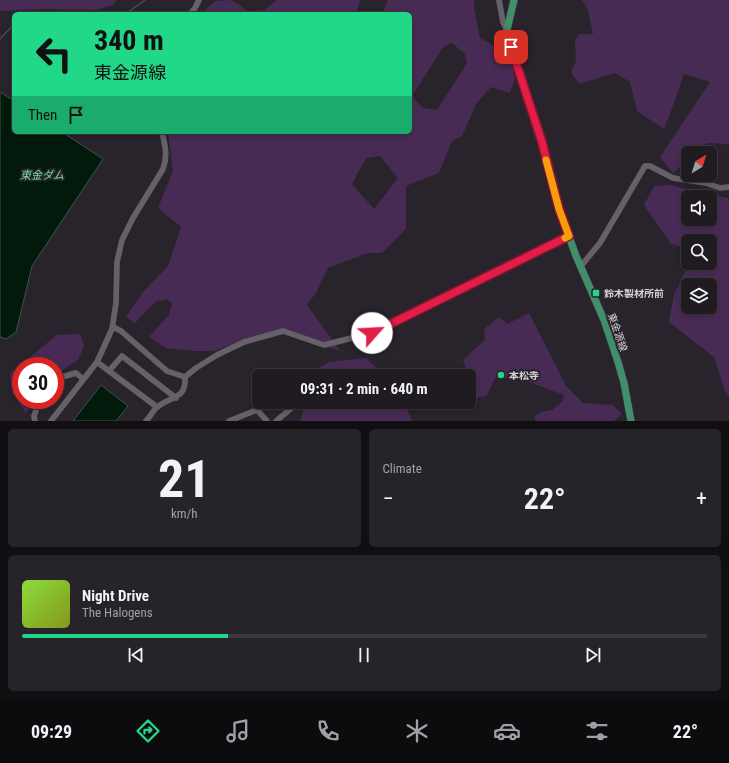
<!DOCTYPE html>
<html lang="en">
<head>
<meta charset="utf-8">
<style>
  body { margin:0; font-family:"Roboto Condensed","Noto Sans JP",sans-serif; background:#272429; color:#f1f3f6; height:100vh; display:flex; flex-direction:column; font-size:15px; white-space:nowrap }
  * { box-sizing:border-box; margin:0 }
  p { font-size:13px; color:#a1a1a5 }
  .icon { flex:none; width:22px; height:22px; fill:none; stroke:currentColor; stroke-width:2; stroke-linecap:round; stroke-linejoin:round }
  .map { position:relative; height:421px; overflow:hidden }
  .details { display:flex; flex-direction:column; gap:8px; padding:8px; background:#110f12; flex:1 }
  .details>* { flex:none }
  .hud { position:absolute; left:12px; top:12px; width:400px; height:122px; border-radius:6px; box-shadow:0 2px 6px #0003,0 0 0 1px #3c393e; background:#20d887; color:#111; overflow:hidden }
  .needle { width:26px; rotate:38deg }
  .tools { position:absolute; left:681px; top:146px; display:grid; gap:8px }
  .tools a { display:grid; place-items:center; width:36px; height:36px; border-radius:6px; background:#1f1b20; box-shadow:0 2px 6px #0003,0 0 0 1px #3c393e; font-size:20px }
  .speed { position:absolute; left:12px; top:357px; display:flex; gap:8px; font-size:20px; font-weight:700; text-align:center }
  .speed>* { display:grid; place-content:center; width:52px; height:52px; border-radius:50%; background:#1f1b20; box-shadow:0 2px 6px #0003,0 0 0 1px #3c393e; line-height:1 }
  .speed .limit { border:6px solid #d22; background:#fff; color:#111 }
  .pin { position:absolute; display:grid; place-items:center; width:34px; height:34px; color:#fff; margin:-17px; border-radius:8px; box-shadow:0 2px 6px #0006 }
  .me { position:absolute; width:44px; margin:-22px; rotate:64deg; stroke-linejoin:round; filter:drop-shadow(0 0 3px #0008) }
  .turn { display:flex; align-items:center; gap:14px; height:84px; padding:0 16px; font-size:18px }
  .turn .icon { width:52px; height:52px; stroke-width:2.5 }
  .turn b { display:block; font-size:28px; line-height:34px }
  .then { display:flex; align-items:center; height:38px; padding:0 16px; background:#0003; gap:8px; font-size:15px }
  .big { font-size:30px; font-weight:700; line-height:1.1 }
  .details .card { flex:1; display:flex; flex-direction:column; justify-content:center; gap:6px; min-width:0; padding:0 14px; border-radius:6px; background:#272429 }
  .details .dial { align-items:center; gap:0 }
  .dial b { font-size:52px; line-height:1 }
  .song { display:flex; align-items:center; gap:12px }
  .cover { width:48px; height:48px; border-radius:6px; background:linear-gradient(135deg,hsl(90 70% 55%),hsl(70 70% 35%)) }
  .played { height:4px; border-radius:2px; background:linear-gradient(90deg,#20d887 30%,#3c393e 30%) }
  .keys { display:flex; justify-content:space-around; direction:ltr }
  .heat { display:flex; justify-content:space-between; align-items:center; font-size:22px; direction:ltr }
  .details .tiles { flex:1; display:grid; gap:8px; grid-template-columns:1fr 1fr }
  .card:last-child { grid-column:span 2 }
  .trip { position:absolute; left:252px; top:369px; width:224px; height:40px; border-radius:6px; background:#1f1b20; box-shadow:0 2px 6px #0003,0 0 0 1px #3c393e; font-weight:700; line-height:40px; text-align:center }
  .tabs { display:flex; height:64px; justify-content:space-around; align-items:center; background:#0c0b0d; color:#a1a1a5 }
  .tabs .icon { width:28px; height:28px }
  .tabs .active { color:#20d887 }
  .tabs b { font-size:18px; color:#f1f3f6 }
  .map>svg:first-child { display:block }
  .green { fill:#482b54; fill-rule:evenodd }
  .water { fill:#021a0c; stroke:#415149 }
  .lines { fill:none; stroke-linecap:round; stroke-linejoin:round }
  .stream { stroke:#415149; stroke-width:1.5 }
  .minor-casing { stroke:#444046; stroke-width:6 }
  .major-casing { stroke:#444046; stroke-width:8 }
  .minor { stroke:#666069; stroke-width:5.5 }
  .major { stroke:#418e6b; stroke-width:7 }
  .route-casing { stroke:#92132f; stroke-width:10 }
  .route { stroke:#e11d48; stroke-width:7 }
  .slow { stroke:#f59e0b; stroke-width:7 }
  .poi-dot { fill:#20d887; stroke:#29242b; stroke-width:1.5 }
  .labels { text-anchor:middle; stroke-width:4; stroke-linejoin:round; paint-order:stroke }
  .poi-label { font-size:10px; font-weight:bold; fill:#d4d1d6; stroke:#29242b; text-anchor:start }
  .street-label { font-size:10px; fill:#d4d1d6; stroke:#29242b }
  .water-label { font-size:11px; font-style:italic; fill:#72e1a3; stroke:#29242b }
</style>
</head>
<body>
<div class="map">
<svg width="729" height="421" viewBox="0 0 729 421">
  <rect width="100%" height="100%" fill="#29242b"/>
  <g class="green">
    <polygon points="0,0 116,0 113,5 95,10 46,9 0,11"/>
    <polygon points="231,0 248,11 264,10 277,0 360,0 356,14 200,14 216,1"/>
    <path d="M388 0H474V8L480 38 509 55 515 78 510 93 491 87 476 104 462 136 452 141 439 173 406 186V229L382 253H368L328 268 316 293 307 305 340 351 277 330 213 351H193L166 348 149 337 169 315 172 303 167 299 155 302 135 323 126 317 143 292 168 266 181 227 158 208 173 171 168 132H410V14H382ZM452 43 465 54 467 63 437 110 423 108 412 96 443 47ZM380 156 398 178 374 209 352 184 366 158Z"/>
    <polygon points="582,0 729,0 729,144 707,143 696,153 688,153 688,160 673,173 660,157 710,82 684,74 674,103 664,129 637,111 630,82 615,73 579,84 571,72 576,61 575,40 579,34 593,34 588,10"/>
    <path d="M670 185 728 198 729 199V397L724 388 714 357 669 322 674 295 689 263H710V241H688V248L671 244 644 205 654 186ZM688 197H710V219H688ZM688 285H710V307H688Z"/>
    <polygon points="529,313 566,386 583,403 613,405 622,414 614,421 536,421 534,417 541,412 552,410 562,402 564,395 521,379 496,377 486,396 475,398 463,360 485,340 484,329 499,317 507,324"/>
    <polygon points="80,334 84,346 78,360 55,375 55,366 21,366 21,400 35,400 26,413 12,392 10,373 57,335"/>
    <polygon points="366,358 385,376 317,376 312,372 329,362"/>
    <polygon points="314,402 404,402 412,421 300,421 303,411"/>
  </g>
  <g class="water">
    <polygon points="0,92 14,101 14,132 62,132 103,159 32,266 16,332 6,339 0,337"/>
    <polygon points="101,385 128,406 116,421 73,421"/>
  </g>
  <g class="lines">
    <g class="stream">
      <polyline points="94,14 120,13 130,11 145,0"/>
      <polyline points="0,39 14,24"/>
    </g>
    <defs>
      <g id="minor">
        <polyline points="499,0 503,22 507,30"/>
        <polyline points="190,14 195,8 199,0"/>
        <polyline points="581,266 600,243 645,166 650,166 673,178 706,183 720,188 729,187"/>
        <polyline points="113,327 121,331 167,371 185,377"/>
        <polyline points="97,362 157,407"/>
        <polyline points="109,371 122,356 176,398"/>
        <polyline points="306,376 310,374 312,376"/>
        <polyline points="185,377 196,368 217,355 244,342 283,331 324,345 372,333 569,236"/>
        <polyline points="55,379 76,373 83,379"/>
        <polyline points="257,410 267,421"/>
        <polyline points="35,421 34,416 40,400"/>
        <path d="M51 421 97 362 112 329 116 303 117 262 122 240 133 218 163 169C168 155 165 146 162 132"/>
        <path d="M146 421C150 417 153 411 156 408 169 396 187 400 185 377"/>
        <polyline points="229,421 257,410 267,402"/>
        <polyline points="276,421 299,402"/>
      </g>
      <polyline id="major" points="514,0 507,30 508,38 542,142 559,209 576,256 604,320 618,362 624,383 631,421"/>
    </defs>
    <use href="#minor" class="minor-casing"/>
    <use href="#major" class="major-casing"/>
    <use href="#minor" class="minor"/>
    <use href="#major" class="major"/>
  </g>
  <g class="lines">
    <defs>
      <polyline id="route" points="372,333 569,236 559,209 542,142 511,47"/>
    </defs>
    <use href="#route" class="route-casing"/>
    <use href="#route" class="route"/>
    <polyline class="slow" points="546,160 559,209 569,236 565,238"/>
  </g>
  <g class="poi-dot">
    <rect x="592" y="289" width="8" height="8" rx="2"/>
    <circle cx="501" cy="375" r="4"/>
  </g>
  <g class="labels">
    <g class="poi-label">
      <text x="604" y="297">鈴木製材所前</text>
      <text x="509" y="379">本松寺</text>
    </g>
    <g class="street-label">
      <text transform="translate(618 332) rotate(71)" y="4">東金源線</text>
    </g>
    <g class="water-label">
      <text x="42" y="179">東金ダム</text>
    </g>
  </g>
</svg>
<div class="tools">
<a><svg class="needle" viewBox="-14 -14 28 28"><path d="M0-13l5 13h-10z" fill="#e53935"/><path d="M0 13l5-13h-10z" fill="#a1a1a5"/></svg></a>
<a><svg class="icon" aria-label="sound" viewBox="0 0 24 24"><path d="M4 9h4l5-4v14l-5-4H4zM17 9q2 3 0 6"/></svg></a>
<a><svg class="icon" aria-label="search" viewBox="0 0 24 24"><circle cx="10" cy="10" r="6"/><path d="M15 15l6 6"/></svg></a>
<a><svg class="icon" aria-label="layers" viewBox="0 0 24 24"><path d="M12 4l9 5-9 5-9-5zM3 14l9 5 9-5"/></svg></a>
</div>
<div class="speed"><div class="limit">30</div></div>
<div class="pin" style="left:511px;top:47px;background:#d93025"><svg class="icon" aria-label="arrive" viewBox="0 0 24 24"><path d="M6 21V4h12l-3 4 3 4H6"/></svg></div>
<svg class="me" style="left:372px;top:333px" viewBox="-20 -20 40 40"><circle r="19" fill="#fff"/><path d="M0-13L10 11 0 6-10 11z" fill="#e11d48"/></svg>
<div class="trip">09:31 · 2 min · 640 m</div>
<div class="hud">
<div class="turn"><svg class="icon" aria-label="left" viewBox="0 0 24 24"><path d="M17 20v-9H6M10 6l-5 5 5 5"/></svg><div><b>340 m</b>東金源線</div></div>
<div class="then">Then<svg class="icon" aria-label="arrive" viewBox="0 0 24 24"><path d="M6 21V4h12l-3 4 3 4H6"/></svg></div>
</div>
</div>
<section class="details">
<div class="tiles">
<div class="card dial"><b>21</b><p>km/h</p></div>
<div class="card"><p>Climate</p>
<div class="heat"><a>−</a><b class="big">22°</b><a>+</a></div>
</div>
<div class="card">
<div class="song"><i class="cover"></i><div><b>Night Drive</b><p>The Halogens</p></div></div>
<div class="played"></div>
<div class="keys"><svg class="icon" aria-label="previous" viewBox="0 0 24 24"><path d="M18 5L8 12l10 7zM5 5v14"/></svg><svg class="icon" aria-label="pause" viewBox="0 0 24 24"><path d="M8 5v14M16 5v14"/></svg><svg class="icon" aria-label="next" viewBox="0 0 24 24"><path d="M6 5l10 7-10 7zM19 5v14"/></svg></div>
</div>
</div>
</section>
<nav class="tabs">
<b>09:29</b>
<svg class="icon active" aria-label="directions" viewBox="0 0 24 24"><path d="M12 3l9 9-9 9-9-9zM9 14v-3h6M13 9l2 2-2 2"/></svg>
<svg class="icon" aria-label="music" viewBox="0 0 24 24"><path d="M9 18V5l10-2v13"/><circle cx="6" cy="18" r="3"/><circle cx="16" cy="16" r="3"/></svg>
<svg class="icon" aria-label="phone" viewBox="0 0 24 24"><path d="M5 4h4l2 5-3 2q2 4 5 5l2-3 5 2v4C11 20 4 13 5 4z"/></svg>
<svg class="icon" aria-label="climate" viewBox="0 0 24 24"><path d="M12 3v18M4 7l16 10M4 17L20 7"/></svg>
<svg class="icon" aria-label="car" viewBox="0 0 24 24"><path d="M5 17H2v-5l4-1 3-4h7l3 4 3 1v5h-3M9 17h6M6 11h13"/><circle cx="7" cy="17" r="2"/><circle cx="17" cy="17" r="2"/></svg>
<svg class="icon" aria-label="filters" viewBox="0 0 24 24"><path d="M4 7h16M4 17h16"/><circle cx="9" cy="7" r="2"/><circle cx="15" cy="17" r="2"/></svg>
<b>22°</b>
</nav>
</body>
</html>
